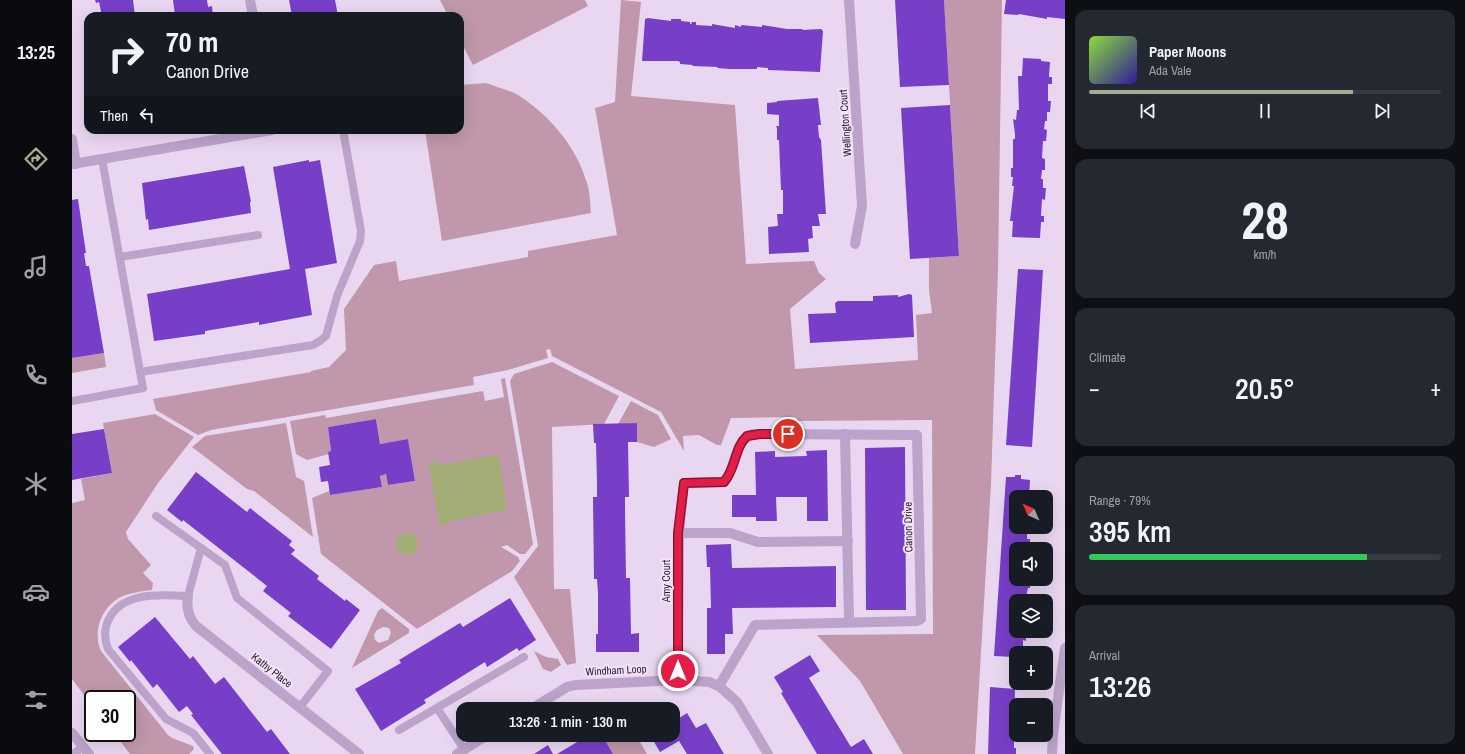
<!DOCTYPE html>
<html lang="en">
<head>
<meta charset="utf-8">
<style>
  body { margin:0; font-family:"Archivo Narrow",sans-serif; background:#242831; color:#f1f3f6; height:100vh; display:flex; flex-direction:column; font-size:15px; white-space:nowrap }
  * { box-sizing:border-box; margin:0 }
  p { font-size:13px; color:#9ea1a6 }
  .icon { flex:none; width:22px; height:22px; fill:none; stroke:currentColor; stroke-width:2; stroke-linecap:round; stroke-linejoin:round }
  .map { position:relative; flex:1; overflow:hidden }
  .panel { display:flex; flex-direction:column; gap:10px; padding:10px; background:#0d0f14; width:400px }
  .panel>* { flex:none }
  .banner { position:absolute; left:12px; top:12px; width:380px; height:122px; border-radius:12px; box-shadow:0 4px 16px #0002; background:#171b24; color:#f1f3f6; overflow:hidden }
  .needle { width:26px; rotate:315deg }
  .fabs { position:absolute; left:937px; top:490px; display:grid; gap:8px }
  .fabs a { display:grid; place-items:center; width:44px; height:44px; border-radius:8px; background:#171b24; box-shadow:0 4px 16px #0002; font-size:20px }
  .speed { position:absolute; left:12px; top:690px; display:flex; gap:8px; font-size:20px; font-weight:700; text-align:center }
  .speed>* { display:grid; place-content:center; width:52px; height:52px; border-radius:50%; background:#171b24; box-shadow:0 4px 16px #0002; line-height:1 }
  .speed .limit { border:2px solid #111; border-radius:6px; background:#fff; color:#111 }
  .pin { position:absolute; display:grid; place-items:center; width:34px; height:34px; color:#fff; margin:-17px; border:2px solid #fff; border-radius:50%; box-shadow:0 1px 4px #0007 }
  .me { position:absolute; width:44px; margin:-22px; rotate:0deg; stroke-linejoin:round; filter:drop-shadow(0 0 3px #0008) }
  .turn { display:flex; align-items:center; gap:14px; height:84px; padding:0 16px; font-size:18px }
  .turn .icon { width:52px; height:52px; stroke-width:2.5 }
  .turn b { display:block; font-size:28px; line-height:34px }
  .then { display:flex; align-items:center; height:38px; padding:0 16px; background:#0003; gap:8px; font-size:15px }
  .big { font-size:30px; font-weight:600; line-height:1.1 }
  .panel .tile { flex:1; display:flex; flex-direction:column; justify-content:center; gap:6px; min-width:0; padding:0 14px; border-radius:12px; background:#242831 }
  .panel .dial { align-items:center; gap:0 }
  .dial b { font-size:52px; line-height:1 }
  .song { display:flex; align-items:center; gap:12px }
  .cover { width:48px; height:48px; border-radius:6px; background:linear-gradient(135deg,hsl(90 70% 55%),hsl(250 70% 35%)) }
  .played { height:4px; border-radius:2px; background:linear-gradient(90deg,#a4ac93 75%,#363941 75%) }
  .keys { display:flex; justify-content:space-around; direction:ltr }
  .heat { display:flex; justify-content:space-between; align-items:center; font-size:22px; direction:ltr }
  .charge { height:6px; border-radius:3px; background:linear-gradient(90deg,#34c759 79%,#363941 0) }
  .trip { position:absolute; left:384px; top:702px; width:224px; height:40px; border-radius:12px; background:#171b24; box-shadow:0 4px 16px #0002; font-weight:600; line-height:40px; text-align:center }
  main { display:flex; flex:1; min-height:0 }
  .menu { display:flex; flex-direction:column; width:72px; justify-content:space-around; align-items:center; background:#090b0e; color:#9ea1a6 }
  .menu .icon { width:28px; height:28px }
  .menu .on { color:#a4ac93 }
  .menu b { font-size:18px; color:#f1f3f6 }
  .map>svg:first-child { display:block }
  .green { fill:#c097ab; fill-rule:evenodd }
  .water { fill:#a2ae76 }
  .building { fill:#773fc7 }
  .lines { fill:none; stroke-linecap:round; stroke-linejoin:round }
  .service { stroke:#bba3c9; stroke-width:8 }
  .minor { stroke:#bba3c9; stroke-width:10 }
  .tertiary { stroke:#bba3c9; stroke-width:10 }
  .route-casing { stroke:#92132f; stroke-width:10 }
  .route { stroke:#e11d48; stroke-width:7 }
  .labels { text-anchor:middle; stroke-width:4; stroke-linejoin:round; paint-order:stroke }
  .street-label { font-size:11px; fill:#2c2534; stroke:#f3e3f9 }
</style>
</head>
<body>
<main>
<nav class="menu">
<b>13:25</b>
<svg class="icon on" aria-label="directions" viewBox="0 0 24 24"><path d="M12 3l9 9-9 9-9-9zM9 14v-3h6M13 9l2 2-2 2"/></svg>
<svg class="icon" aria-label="music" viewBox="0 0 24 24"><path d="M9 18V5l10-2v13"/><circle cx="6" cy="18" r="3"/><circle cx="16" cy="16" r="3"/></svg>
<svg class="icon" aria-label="phone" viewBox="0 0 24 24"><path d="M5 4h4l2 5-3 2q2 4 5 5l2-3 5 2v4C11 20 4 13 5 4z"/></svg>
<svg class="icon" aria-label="climate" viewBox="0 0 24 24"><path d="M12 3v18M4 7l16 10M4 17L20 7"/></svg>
<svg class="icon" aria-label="car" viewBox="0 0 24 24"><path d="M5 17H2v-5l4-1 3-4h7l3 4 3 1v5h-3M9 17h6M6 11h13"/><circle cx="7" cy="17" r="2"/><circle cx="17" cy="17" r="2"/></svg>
<svg class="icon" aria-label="filters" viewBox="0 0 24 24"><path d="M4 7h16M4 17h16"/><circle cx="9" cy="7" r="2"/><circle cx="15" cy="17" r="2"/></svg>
</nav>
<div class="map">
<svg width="993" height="754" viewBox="0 0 993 754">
  <rect width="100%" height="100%" fill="#e9d7f1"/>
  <g class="green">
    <polygon points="368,0 513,0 516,6 401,65 388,40 388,16 376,16"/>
    <polygon points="549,0 569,2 559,96 663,105 674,264 742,261 747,273 754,279 718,309 723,369 846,360 844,315 860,313 857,290 857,258 887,256 872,0 930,0 926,269 919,484 903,754 831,754 788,681 745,635 861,634 860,420 725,421 724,417 659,418 649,445 645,445 627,435 611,436 612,451 589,412 480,356 478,349 474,350 476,358 436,370 401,377 402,385 139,430 126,435 84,410 81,399 239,372 239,371 257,367 274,350 272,309 302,265 324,261 327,281 456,257 456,251 545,235 523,108 543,102"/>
    <path d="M414 83C424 87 437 90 446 95 477 115 503 145 514 180 518 190 518 203 519 213L370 241 353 130H388V85Z"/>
    <polygon points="32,353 34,367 0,373 0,358"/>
    <polygon points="480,362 547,396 532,424 480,427 482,589 498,589 504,663 495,665 442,577 466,546 438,381 442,374"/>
    <polygon points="433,378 461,544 453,554 448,554 435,545 429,547 446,557 448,561 440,571 345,629 249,554 240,498 257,491 258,495 310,487 308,476 314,474 316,485 343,481 336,439 308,444 304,419 256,427 259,451 256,452 257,454 235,460 224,454 218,421 253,415 254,418 411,391 413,401 432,397 429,379"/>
    <polygon points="559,401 586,415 599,439 582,447 565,442 565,423 546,424"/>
    <path d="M83 414 122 437 86 483 54 532 56 539 79 565 71 573 81 583 80 590C70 591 58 593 49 597 30 606 20 632 29 651L96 735 100 738 121 746 122 749 117 754H58L42 733H55V699H21V707L0 679V503L13 500 9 479 40 473 31 423Z"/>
    <polygon points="214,423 224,477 232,481 241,537 182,491 175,489 120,447 133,436"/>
    <path d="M310 608 337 629V633L280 668 306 611ZM311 627 317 628 319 633 316 640 307 643 303 640 302 635 305 630Z"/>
    <polygon points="462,651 474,657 486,659 489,665 479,672 471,669"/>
    <polygon points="530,735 564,735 575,754 541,754"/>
  </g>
  <g class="water">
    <polygon points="426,455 435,510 376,521 376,524 368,526 356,463 366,461 367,465"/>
    <circle cx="335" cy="544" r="11"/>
  </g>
  <g class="building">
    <polygon points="23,0 61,0 63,16 30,16 27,2 24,3"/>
    <polygon points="101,0 135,0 136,7 140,6 141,16 103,15"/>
    <polygon points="217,0 263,0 266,16 220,16"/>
    <polygon points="823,0 872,0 877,85 828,87"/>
    <polygon points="934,0 993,0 993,19 975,17 975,19 947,14 946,15 932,14"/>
    <polygon points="576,18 599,21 599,19 609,19 609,21 618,22 618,24 619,24 620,22 624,22 624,25 640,26 640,24 663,28 663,25 669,27 669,25 690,27 690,25 715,29 731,29 730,30 749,29 751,31 748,72 696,70 696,68 685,67 685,69 657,69 645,68 646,67 620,66 621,65 608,64 608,62 606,61 570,61 573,19"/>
    <polygon points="951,58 969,59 969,61 978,62 977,77 980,77 980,84 976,84 976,101 979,101 978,112 975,112 975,121 973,121 972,129 975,130 974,141 971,141 970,158 973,159 973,170 970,170 969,179 971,179 971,188 974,188 973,200 970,199 969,216 972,216 972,222 969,222 968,238 940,237 941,221 938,221 942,186 940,186 941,177 939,177 939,168 941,168 941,139 943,139 943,134 941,119 944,120 945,110 947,110 946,76 950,76"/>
    <polygon points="746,98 749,125 746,125 747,137 749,140 754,214 746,214 748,226 740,226 741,238 736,239 737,252 697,254 696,227 706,226 705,214 711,214 711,190 709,190 707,140 705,140 705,128 704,126 707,126 707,115 695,114 695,103 705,102 705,101"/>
    <polygon points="878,105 887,256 838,259 829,108"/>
    <polygon points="237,160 237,162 248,160 265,263 233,269 240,315 187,325 187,322 133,331 133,334 82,341 75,294 218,269 201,167"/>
    <polygon points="172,166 179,202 178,202 179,213 77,230 76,219 74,220 70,183"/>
    <polygon points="6,199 14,253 12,253 14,266 17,266 32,353 0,358 0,200"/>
    <polygon points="946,269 971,270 960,447 934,445"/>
    <polygon points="837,294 840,295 842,337 738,343 736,314 764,313 763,303 766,301 801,301 801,296 826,295 826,297"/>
    <polygon points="304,419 308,444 336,439 343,481 316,485 314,474 308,476 310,487 258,495 256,481 249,482 247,467 258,465 256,452 259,451 256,427"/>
    <polygon points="565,423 565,442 556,442 557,497 553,497 553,510 554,578 558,578 559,634 567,633 567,652 524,652 524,634 526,634 526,593 525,579 522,579 521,497 525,497 525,483 524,443 522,443 521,424"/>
    <polygon points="32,429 40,473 0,480 0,434"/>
    <polygon points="833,447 834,610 794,610 793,448"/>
    <polygon points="755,450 756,521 735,521 735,497 704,497 705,521 684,521 684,517 660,517 660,495 684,495 683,452 703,451 703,457 733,456 735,456 734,451"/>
    <polygon points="124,472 175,512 178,508 220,541 217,545 223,550 219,554 247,576 245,579 273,601 274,599 288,610 259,649 216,616 219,613 191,591 195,586 111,520 110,522 95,510"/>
    <polygon points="943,475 949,475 949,479 958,480 957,497 944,497 944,527 960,527 960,530 955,530 955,539 958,539 958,549 944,549 944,579 959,579 958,588 956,588 953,601 944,601 944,631 952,631 952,634 954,634 954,641 951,640 951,653 944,653 944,656 941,655 941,657 922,656 934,477 943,477"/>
    <polygon points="659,544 660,568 764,566 764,607 660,608 661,634 653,634 653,654 635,654 635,608 639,608 638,567 635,567 634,545"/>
    <polygon points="438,598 464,640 447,651 445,648 415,667 413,662 352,700 354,703 309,731 283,689 329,663 327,660 388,623 391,627"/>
    <polygon points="83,617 118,659 121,656 143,684 152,677 195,732 199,729 218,754 150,754 119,715 121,714 115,706 107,712 85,684 81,688 59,660 58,662 46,647"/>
    <polygon points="738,655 748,671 737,678 779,747 792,739 801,754 745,754 709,693 711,692 702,677"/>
    <polygon points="918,687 943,689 942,728 944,728 945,739 942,739 942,748 944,748 944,754 916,754"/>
    <polygon points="615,713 624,728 634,723 652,754 615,754 607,741 588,752 578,735 601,735 601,722"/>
    <polygon points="517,735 530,735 541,754 485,754"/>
    <polygon points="476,745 481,754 462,754"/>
  </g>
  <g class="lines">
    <g class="service">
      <polyline points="48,257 186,235"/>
      <polyline points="68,372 241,345 248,341 254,336 265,296 288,241 289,231 271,130"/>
      <polyline points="0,401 71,388 30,159"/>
      <polyline points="84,516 153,565 165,598 256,671 228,707"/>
      <path d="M129 548 116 596C90 595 51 591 37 619 32 628 32 638 36 649L94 719 121 733 138 754"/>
      <polyline points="365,708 392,749"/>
      <polyline points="327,730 452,657"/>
      <polyline points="1,754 11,747"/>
    </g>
    <g class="minor">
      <polyline points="178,0 181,16"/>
      <polyline points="777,0 790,206 783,244"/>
      <polyline points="0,139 4,164"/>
      <polyline points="0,164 200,130"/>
      <polyline points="773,434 777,621"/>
      <polyline points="607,533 658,533 686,542 776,541"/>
      <path d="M116 596C114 608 116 617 124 626L287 754"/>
      <path d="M606 680 607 533 612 483 652 482C665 468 661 441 681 434L845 435 849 619 844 621 683 625 647 686"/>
      <polyline points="459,709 495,687 503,685 606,680 637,682 647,686 665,702 696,754"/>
      <polyline points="385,754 415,735"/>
      <polyline points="980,754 981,734 993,648"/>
    </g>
    <polyline class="tertiary" points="0,733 17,754"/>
  </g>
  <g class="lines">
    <defs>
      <path id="route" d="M606 671V533L612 483 652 482C664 469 662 448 675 436L688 434H716"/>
    </defs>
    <use href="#route" class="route-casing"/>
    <use href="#route" class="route"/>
  </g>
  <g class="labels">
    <g class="street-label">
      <text transform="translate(773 123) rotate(-94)" y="4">Wellington Court</text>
      <text transform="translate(836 527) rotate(-91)" y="4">Canon Drive</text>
      <text transform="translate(594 581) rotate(-90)" y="4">Amy Court</text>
      <text transform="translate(200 670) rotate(38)" y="4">Kathy Place</text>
      <text transform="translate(544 670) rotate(-3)" y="4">Windham Loop</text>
    </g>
  </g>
</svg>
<div class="fabs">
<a><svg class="needle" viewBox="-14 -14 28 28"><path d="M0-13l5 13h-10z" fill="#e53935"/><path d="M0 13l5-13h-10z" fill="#9ea1a6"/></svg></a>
<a><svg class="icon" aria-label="sound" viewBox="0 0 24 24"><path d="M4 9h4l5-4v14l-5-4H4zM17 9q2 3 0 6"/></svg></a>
<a><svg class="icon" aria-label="layers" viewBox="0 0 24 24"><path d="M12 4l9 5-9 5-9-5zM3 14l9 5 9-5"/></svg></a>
<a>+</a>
<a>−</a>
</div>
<div class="speed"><div class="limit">30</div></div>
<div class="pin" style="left:716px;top:434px;background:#d93025"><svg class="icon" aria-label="arrive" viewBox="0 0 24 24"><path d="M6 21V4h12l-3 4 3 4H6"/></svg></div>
<svg class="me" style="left:606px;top:671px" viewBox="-20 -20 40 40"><circle r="17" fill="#e11d48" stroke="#fff" stroke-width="3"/><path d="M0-11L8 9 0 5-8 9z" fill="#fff"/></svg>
<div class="trip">13:26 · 1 min · 130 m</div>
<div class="banner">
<div class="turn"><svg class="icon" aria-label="right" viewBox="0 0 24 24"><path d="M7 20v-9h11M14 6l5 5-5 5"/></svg><div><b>70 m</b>Canon Drive</div></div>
<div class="then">Then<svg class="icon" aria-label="left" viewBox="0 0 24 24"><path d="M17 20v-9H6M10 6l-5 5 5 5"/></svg></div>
</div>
</div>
<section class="panel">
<div class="tile">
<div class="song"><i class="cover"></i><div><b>Paper Moons</b><p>Ada Vale</p></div></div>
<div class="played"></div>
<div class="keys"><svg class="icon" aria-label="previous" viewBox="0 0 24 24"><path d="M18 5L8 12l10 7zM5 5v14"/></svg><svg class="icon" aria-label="pause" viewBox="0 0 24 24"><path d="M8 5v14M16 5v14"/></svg><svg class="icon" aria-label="next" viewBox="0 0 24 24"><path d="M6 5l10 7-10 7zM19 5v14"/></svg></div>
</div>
<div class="tile dial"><b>28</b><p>km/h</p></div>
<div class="tile"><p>Climate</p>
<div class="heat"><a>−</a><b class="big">20.5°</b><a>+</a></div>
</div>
<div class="tile"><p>Range · 79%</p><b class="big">395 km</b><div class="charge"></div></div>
<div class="tile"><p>Arrival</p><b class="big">13:26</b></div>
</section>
</main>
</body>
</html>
